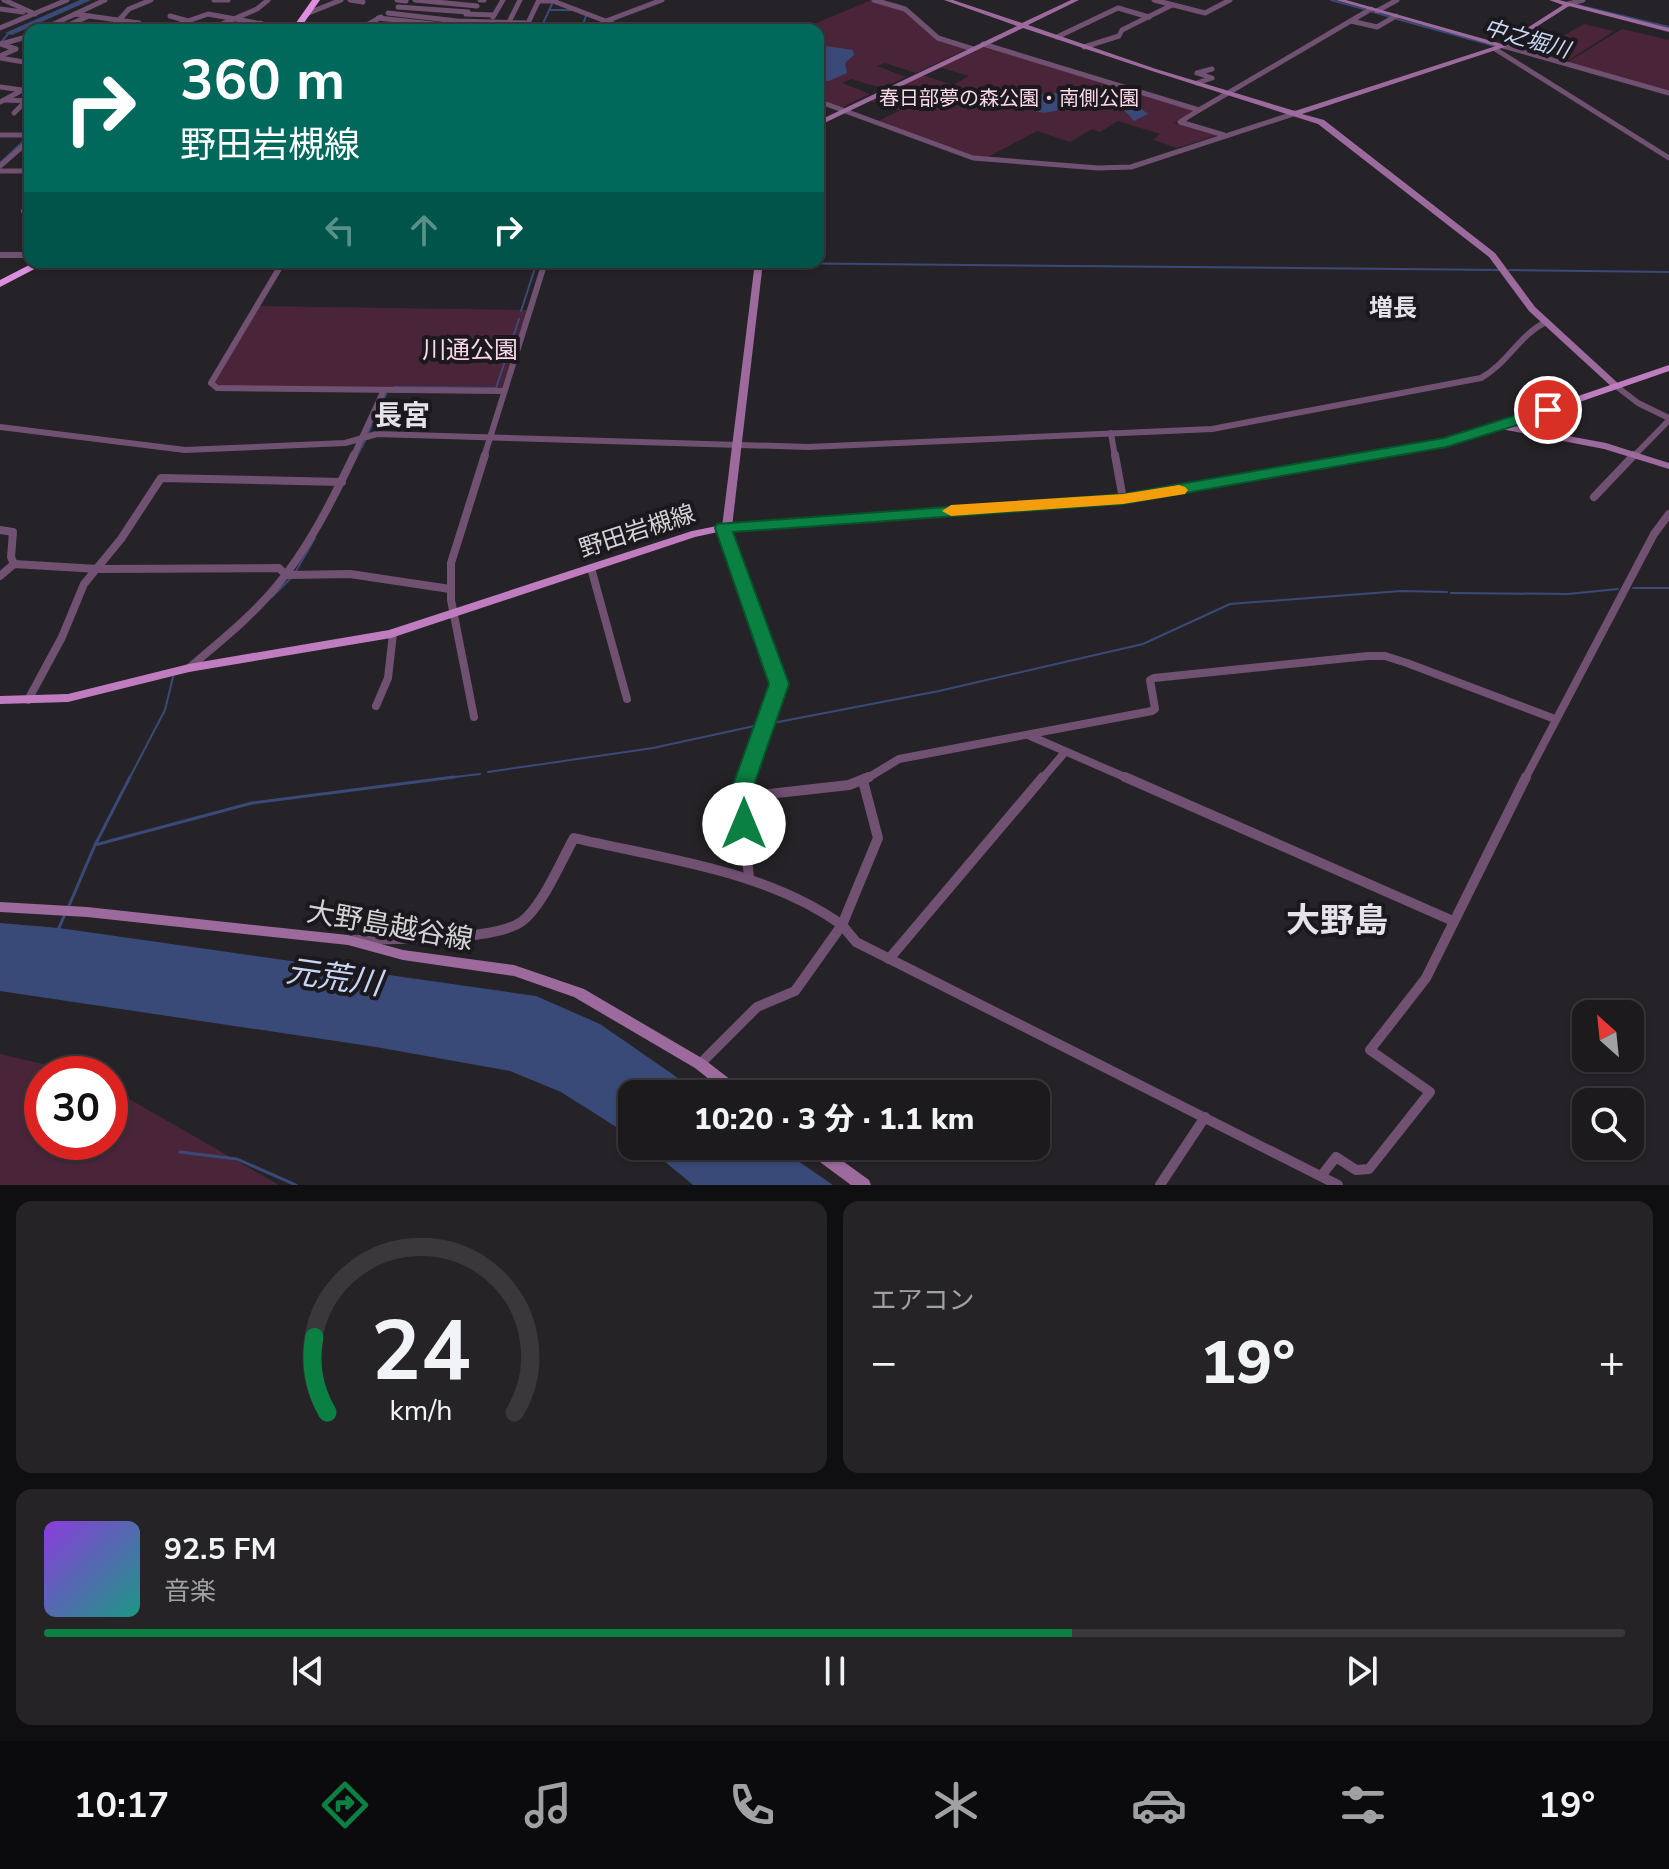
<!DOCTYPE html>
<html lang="ja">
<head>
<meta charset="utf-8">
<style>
  body { margin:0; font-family:"Nunito Sans","Noto Sans JP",sans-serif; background:#252326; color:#f1f3f6; height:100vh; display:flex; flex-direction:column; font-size:30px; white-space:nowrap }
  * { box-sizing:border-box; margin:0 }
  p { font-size:26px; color:#a0a1a4 }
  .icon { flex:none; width:44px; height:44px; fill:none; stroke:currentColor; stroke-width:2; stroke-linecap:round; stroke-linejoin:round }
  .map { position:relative; height:1185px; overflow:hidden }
  .panel { display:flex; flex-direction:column; gap:16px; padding:16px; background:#0f0e10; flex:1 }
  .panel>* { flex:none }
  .hud { position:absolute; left:24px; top:24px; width:800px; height:244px; border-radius:16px; box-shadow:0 2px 6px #0004,0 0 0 2px #3a383b; background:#00695c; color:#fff; overflow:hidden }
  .needle { width:52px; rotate:333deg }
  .buttons { position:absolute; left:1572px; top:1000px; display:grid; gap:16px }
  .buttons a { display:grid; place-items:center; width:72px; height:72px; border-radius:16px; background:#1c1a1d; box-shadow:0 2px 6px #0004,0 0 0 2px #3a383b; font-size:40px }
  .speed { position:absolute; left:24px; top:1056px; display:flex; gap:16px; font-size:40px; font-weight:700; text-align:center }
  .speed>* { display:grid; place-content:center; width:104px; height:104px; border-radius:50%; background:#1c1a1d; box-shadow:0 2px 6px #0004,0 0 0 2px #3a383b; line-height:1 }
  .speed .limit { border:12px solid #d22; background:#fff; color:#111 }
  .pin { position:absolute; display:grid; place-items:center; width:68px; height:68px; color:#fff; margin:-34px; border:4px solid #fff; border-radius:50%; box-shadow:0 2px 8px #0007 }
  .me { position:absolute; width:88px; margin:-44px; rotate:0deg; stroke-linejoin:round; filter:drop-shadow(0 0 6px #0008) }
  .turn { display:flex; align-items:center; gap:28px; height:168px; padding:0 24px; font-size:36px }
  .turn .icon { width:104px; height:104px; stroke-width:2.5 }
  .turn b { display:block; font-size:56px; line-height:68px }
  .lanes { display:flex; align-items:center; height:76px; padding:0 24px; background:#0003; justify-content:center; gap:40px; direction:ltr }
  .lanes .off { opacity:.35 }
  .big { font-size:60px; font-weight:800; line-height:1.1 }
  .panel .card { flex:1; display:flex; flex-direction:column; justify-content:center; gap:12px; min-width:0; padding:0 28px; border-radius:16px; background:#252326 }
  .panel .dial { align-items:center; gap:0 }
  .dial svg { height:208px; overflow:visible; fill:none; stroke:#3a383b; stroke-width:7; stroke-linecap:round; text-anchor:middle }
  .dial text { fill:#f1f3f6; stroke:none }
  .song { display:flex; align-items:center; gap:24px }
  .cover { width:96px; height:96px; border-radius:12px; background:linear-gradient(135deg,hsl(270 70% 55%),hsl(170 70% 35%)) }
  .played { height:8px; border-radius:4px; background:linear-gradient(90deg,#0b8043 65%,#3a383b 65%) }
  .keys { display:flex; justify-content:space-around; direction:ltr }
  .heat { display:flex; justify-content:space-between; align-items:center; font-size:44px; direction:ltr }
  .panel .tiles { flex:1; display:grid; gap:16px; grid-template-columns:1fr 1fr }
  .card:last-child { grid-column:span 2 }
  .trip { position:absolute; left:618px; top:1080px; width:432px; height:80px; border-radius:16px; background:#1c1a1d; box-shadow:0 2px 6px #0004,0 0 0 2px #3a383b; font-weight:800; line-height:80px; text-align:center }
  .dock { display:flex; height:128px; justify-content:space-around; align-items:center; background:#0b0a0c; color:#a0a1a4 }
  .dock .icon { width:56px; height:56px }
  .dock .on { color:#0b8043 }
  .dock b { font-size:36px; color:#f1f3f6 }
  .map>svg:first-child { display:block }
  .green { fill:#4a253a }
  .water { fill:#394a79 }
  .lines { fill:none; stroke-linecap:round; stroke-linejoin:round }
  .stream-far1 { stroke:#394a79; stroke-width:2 }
  .stream { stroke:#394a79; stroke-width:3 }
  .river { fill:#394a79; fill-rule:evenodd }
  .street-far3 { stroke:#715171; stroke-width:5 }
  .street-far2 { stroke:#715171; stroke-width:6 }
  .street-far1 { stroke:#715171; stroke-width:8 }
  .street { stroke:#715171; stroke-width:10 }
  .secondary { fill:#9d6a9d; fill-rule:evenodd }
  .primary { fill:#bf7dc0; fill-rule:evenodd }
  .highway { fill:#de8edf; fill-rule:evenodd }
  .route { fill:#0b8043; stroke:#07532c; stroke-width:2 }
  .slow { fill:#f59e0b }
  .labels { text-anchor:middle; stroke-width:8; stroke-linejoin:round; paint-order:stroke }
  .far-park-label { font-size:20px; fill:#fad7e9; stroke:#1b191d }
  .far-water-label { font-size:22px; font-style:italic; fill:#c8d5f3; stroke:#1b191d }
  .far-quarter-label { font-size:24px; font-weight:bold; fill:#e5e3e9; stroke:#1b191d }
  .park-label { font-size:24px; fill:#fad7e9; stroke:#1b191d }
  .street-label { font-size:24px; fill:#d4d3d6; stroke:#1b191d }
  .quarter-label { font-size:28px; font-weight:bold; fill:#e5e3e9; stroke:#1b191d }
  .near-street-label { font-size:28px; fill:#d4d3d6; stroke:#1b191d }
  .near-water-label { font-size:32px; font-style:italic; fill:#c8d5f3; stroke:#1b191d }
  .near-quarter-label { font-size:34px; font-weight:bold; fill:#e5e3e9; stroke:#1b191d }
</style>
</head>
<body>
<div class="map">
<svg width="1669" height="1185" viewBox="0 0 1669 1185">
  <rect width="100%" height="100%" fill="#252327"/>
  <g class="green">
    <polygon points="871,0 905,9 938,39 969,48 916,73 885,63 877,66 906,77 882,88 851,79 842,83 870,94 842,107 818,99 821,92 818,91 818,30 800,30"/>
    <polygon points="1584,24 1614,31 1566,62 1533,53"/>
    <polygon points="1622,29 1669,40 1669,91 1568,62"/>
    <polygon points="986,46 1195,110 1174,123 1218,135 1177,148 1153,140 1160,134 1118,121 1100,132 1092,129 1070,142 1037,131 986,158 974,157 878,121 899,111 868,100 874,98 905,108 917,102 887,92 922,75 953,85 969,76 939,67"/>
    <polygon points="256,306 531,310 504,391 217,388 211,383"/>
    <polygon points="0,1054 86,1074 42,1074 42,1142 110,1142 110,1088 279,1185 0,1185"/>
  </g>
  <g class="water">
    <polygon points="818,45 853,50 854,55 845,63 847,73 829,81 818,80 822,71 818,66"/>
    <path d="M1078 90 1140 108 1148 114 1134 121C1131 119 1131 117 1129 115 1123 107 1099 102 1089 102 1060 104 1049 124 1021 103L1038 95Z"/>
    <polygon points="0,923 59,928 536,996 600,1024 701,1094 632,1094 632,1137 561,1092 510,1071 376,1047 0,991"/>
    <polygon points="646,1146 776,1146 833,1185 693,1185"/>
  </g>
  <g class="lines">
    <g class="stream-far1">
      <polyline points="1331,0 1364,9"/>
      <polyline points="1577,5 1669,27"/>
      <polyline points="550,10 573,10"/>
      <polyline points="1370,11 1391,17"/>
      <polyline points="1397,19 1495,46"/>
      <polyline points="540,30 552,4"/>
      <polyline points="581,30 586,16"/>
      <polyline points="2,41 9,33"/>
      <polyline points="0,163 29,136"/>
      <polyline points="446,262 536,265 521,311"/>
      <polyline points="625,262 649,262"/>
      <polyline points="656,262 752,263"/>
      <polyline points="765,263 1500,270"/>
      <polyline points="1509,270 1669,272"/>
      <polyline points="394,387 496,388 519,319"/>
      <polyline points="368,433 386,394"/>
      <polyline points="358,454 365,441"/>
      <polyline points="296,571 315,538"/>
      <polyline points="1633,588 1669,588"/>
      <polyline points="1451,593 1568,594 1618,589"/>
      <polyline points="272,597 290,579"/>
      <polyline points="773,723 939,691 1143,644 1230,604 1401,591 1447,592"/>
      <polyline points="488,772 653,748 759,725"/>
      <polyline points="129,779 165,710 173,677"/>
      <polyline points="438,779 480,774"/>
    </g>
    <g class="stream">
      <polyline points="95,845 252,803 454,777"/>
      <polyline points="68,908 95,845 130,777"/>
      <polyline points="58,930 65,914"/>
      <polyline points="180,1152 237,1159 296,1185"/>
    </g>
    <polygon class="river" points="80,0 91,0 12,35 5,33"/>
    <g class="street-far3">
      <polyline points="4,0 35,14"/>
      <polyline points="214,0 228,0"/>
      <polyline points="350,0 363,2"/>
      <polyline points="397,0 406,1"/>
      <polyline points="415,0 477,6"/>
      <polyline points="480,0 484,0"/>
      <polyline points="874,0 905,9 938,38 973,49"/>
      <polyline points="1154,0 1205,13 1230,0"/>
      <polyline points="539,1 553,1 629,30"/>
      <polyline points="1568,4 1583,0"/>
      <polyline points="398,7 468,12"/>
      <polyline points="0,9 23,12"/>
      <polyline points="1377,11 1397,0"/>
      <polyline points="388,13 457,21 528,23 539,0"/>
      <polyline points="75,14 139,23 126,30"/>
      <polyline points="306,14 341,0"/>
      <polyline points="466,14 494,15"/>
      <polyline points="170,16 188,21"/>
      <polyline points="493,17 503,0"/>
      <polyline points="378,18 490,30"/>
      <polyline points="119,20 129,9 151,0"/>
      <polyline points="606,21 662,0"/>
      <polyline points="1351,21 1377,27 1396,16"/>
      <polyline points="509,22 520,0"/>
      <polyline points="0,28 67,0"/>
      <polyline points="41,30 105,0"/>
      <polyline points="57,30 89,16"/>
      <polyline points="85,30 88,29"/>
      <polyline points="162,30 208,14 295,30"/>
      <polyline points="208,30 257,9 268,0"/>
      <polyline points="242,30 260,23"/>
      <polyline points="358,30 381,17"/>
      <polyline points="1057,37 1118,8 1149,17"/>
      <polyline points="0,44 16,49 0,56"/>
      <polyline points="1,44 30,36"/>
      <polyline points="983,44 1199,110 1180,122 1224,135"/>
      <polyline points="1503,46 1669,93"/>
      <polyline points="1084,47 1119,36 1122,30 1172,5"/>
      <polyline points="1495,49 1669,158"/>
      <polyline points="0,58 30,63"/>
      <polyline points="1197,83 1212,78 1197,73 1212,69"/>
      <polyline points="0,87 22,90"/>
      <polyline points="5,100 30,101"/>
      <polyline points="818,101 973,158 1098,168 1131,167 1296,113"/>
      <polyline points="0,102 30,86"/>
      <polyline points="1199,110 1371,9"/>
      <polyline points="14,113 26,101"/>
      <polyline points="0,135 30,135"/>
      <polyline points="0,166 30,140"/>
      <polyline points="0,171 30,171"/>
    </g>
    <g class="street-far2">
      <polyline points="24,211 30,205"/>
      <polyline points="0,255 30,255"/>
      <polyline points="260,262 277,263 280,267 211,383 217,388 504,391"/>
      <polyline points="1616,386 1638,403 1669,418"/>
      <path d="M0 427 185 450 345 443 377 434 808 447 1212 429 1481 378C1507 364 1519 335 1546 322"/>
      <polyline points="1111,433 1115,457"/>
      <polyline points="353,457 384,390"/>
      <polyline points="484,457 545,262"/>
      <polyline points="1633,457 1669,420"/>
    </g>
    <g class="street-far1">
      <polyline points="1115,455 1123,499"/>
      <polyline points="1594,497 1634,455"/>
      <polyline points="723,528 779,684 747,779"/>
      <polyline points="0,530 13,532 11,557 14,564"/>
      <polyline points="591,568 627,699"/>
      <polyline points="0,576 14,564 98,569 279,568 286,575 350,574 450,589"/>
      <path d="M189 668C219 642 250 618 275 588 308 549 332 501 354 455"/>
      <polyline points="28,700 62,637 84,584 121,539 161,478 342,482"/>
      <polyline points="376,706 388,678 393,634"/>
      <polyline points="474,717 451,600 451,563 485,455"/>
      <polyline points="1028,735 1129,779"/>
      <polyline points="866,779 899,759 1152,711 1155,709 1150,680 1154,678 1368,656 1385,656 1407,663 1555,719"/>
      <polyline points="1042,779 1065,752"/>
      <polyline points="1525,779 1654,534 1669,514"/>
    </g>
    <g class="street">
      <polyline points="748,777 741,797 749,878"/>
      <polyline points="1125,777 1453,921"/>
      <polyline points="863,781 878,838 842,925 856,942 1338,1185"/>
      <polyline points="741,797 849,785 869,777"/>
      <path d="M354 940C392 938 492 942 521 922 542 907 561 861 574 838 664 859 765 870 842 925L795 991 757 1007 700 1064"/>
      <polyline points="889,959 1043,777"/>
      <polyline points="1321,1176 1336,1157 1356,1170 1369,1169 1430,1092 1370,1050 1426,978 1526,777"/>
      <polyline points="1160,1185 1205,1117"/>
    </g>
    <g class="secondary">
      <polygon points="944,0 953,0 1022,23 1071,0 1079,0 1028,25 1156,69 1295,111 1496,46 1336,0 1346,0 1502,44 1563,5 1549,0 1559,0 1669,28 1669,32 1569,6 1505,47 1302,114 1324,120 1495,253 1535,307 1621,386 1619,388 1613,388 1529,311 1489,257 1318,124 1152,71 1023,28 818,126 818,121 1017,26"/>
      <polygon points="755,262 763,262 732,527 727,530 722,527"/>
      <polygon points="1499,423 1606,443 1669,463 1669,469 1604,449 1496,428 1494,426 1496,424"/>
      <polygon points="0,902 87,907 348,935 403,950 514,965 584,989 705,1060 744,1090 747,1094 728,1094 695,1068 574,997 514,976 403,960 348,945 87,917 0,912"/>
      <polygon points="802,1146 822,1146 869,1180 871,1185 851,1185 805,1151"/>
    </g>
    <polygon class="primary" points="1669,365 1669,371 1470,440 1179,493 1123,502 727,530 695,537 391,638 189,672 68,702 0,704 0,696 68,694 189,664 389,630 692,531 727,524 1123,496 1464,435"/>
    <g class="highway">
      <polygon points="312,0 320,0 299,30 291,30"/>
      <polygon points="35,262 48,262 0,287 0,280"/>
    </g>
  </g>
  <path class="route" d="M1548 405 1555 410 1553 414 1446 447 1123 504 733 532 789 684 754 785C751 799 758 817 751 829H736C729 817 730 799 733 785L769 684 715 528 717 524 1123 494 1444 438Z"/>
  <polygon class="slow" points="1179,485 1185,487 1188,490 1185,494 1123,504 951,516 942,511 951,505 1123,494"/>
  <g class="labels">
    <g class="far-park-label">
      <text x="1009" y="105">春日部夢の森公園・南側公園</text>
    </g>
    <g class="far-water-label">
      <text transform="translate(1527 38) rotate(16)" y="8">中之堀川</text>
    </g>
    <g class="far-quarter-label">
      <text x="1393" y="316">増長</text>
    </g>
    <g class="park-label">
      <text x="470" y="358">川通公園</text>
    </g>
    <g class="street-label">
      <text transform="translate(637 531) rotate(-18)" y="8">野田岩槻線</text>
    </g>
    <g class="quarter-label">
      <text x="402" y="425">長宮</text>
    </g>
    <g class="near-street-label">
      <text transform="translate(390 925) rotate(10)" y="10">大野島越谷線</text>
    </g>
    <g class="near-water-label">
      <text transform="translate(334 977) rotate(8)" y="11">元荒川</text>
    </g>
    <g class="near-quarter-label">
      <text x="1337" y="932">大野島</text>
    </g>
  </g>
</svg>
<div class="buttons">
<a><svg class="needle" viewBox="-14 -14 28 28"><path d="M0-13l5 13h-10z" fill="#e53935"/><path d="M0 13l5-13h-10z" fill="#a0a1a4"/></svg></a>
<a><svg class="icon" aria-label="search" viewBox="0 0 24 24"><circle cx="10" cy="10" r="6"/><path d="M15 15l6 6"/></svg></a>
</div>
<div class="speed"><div class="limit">30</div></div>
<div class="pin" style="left:1548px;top:410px;background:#d93025"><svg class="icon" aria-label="arrive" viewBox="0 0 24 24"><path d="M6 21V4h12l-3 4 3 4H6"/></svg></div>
<svg class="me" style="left:744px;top:824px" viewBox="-20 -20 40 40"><circle r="19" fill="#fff"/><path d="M0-13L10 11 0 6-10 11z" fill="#0b8043"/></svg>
<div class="trip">10:20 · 3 分 · 1.1 km</div>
<div class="hud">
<div class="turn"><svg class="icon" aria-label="right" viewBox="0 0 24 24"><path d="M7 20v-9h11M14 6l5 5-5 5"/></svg><div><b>360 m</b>野田岩槻線</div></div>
<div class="lanes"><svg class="icon off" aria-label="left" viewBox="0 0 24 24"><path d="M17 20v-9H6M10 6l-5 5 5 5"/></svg><svg class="icon off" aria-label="ahead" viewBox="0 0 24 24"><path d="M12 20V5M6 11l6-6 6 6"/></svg><svg class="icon" aria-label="right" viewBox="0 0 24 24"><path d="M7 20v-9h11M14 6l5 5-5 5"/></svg></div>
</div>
</div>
<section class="panel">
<div class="tiles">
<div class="card dial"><svg viewBox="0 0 100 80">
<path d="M14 69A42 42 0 1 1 86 69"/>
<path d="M14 69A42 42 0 0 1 9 40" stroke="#0b8043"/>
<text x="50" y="56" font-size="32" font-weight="700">24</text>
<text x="50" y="72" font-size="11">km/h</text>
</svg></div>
<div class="card"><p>エアコン</p>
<div class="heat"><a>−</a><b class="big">19°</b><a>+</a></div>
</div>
<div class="card">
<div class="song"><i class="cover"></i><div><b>92.5 FM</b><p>音楽</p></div></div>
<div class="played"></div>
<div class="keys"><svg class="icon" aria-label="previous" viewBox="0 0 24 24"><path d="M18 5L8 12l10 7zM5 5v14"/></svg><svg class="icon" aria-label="pause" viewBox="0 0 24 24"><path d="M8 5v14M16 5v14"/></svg><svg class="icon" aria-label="next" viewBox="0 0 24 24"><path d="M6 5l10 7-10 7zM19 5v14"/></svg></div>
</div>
</div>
</section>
<nav class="dock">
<b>10:17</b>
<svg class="icon on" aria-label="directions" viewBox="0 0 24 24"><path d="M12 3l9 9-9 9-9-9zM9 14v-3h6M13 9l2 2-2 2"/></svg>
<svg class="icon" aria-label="music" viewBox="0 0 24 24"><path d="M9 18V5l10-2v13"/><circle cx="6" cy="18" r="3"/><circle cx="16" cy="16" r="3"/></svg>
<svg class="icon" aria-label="phone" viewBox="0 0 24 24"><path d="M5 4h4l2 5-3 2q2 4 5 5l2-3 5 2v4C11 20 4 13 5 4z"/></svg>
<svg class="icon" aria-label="climate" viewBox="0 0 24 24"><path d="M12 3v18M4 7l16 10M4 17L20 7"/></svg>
<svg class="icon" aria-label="car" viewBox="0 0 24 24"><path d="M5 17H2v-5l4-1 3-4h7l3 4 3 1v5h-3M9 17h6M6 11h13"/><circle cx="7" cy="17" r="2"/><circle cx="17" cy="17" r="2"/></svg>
<svg class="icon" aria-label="filters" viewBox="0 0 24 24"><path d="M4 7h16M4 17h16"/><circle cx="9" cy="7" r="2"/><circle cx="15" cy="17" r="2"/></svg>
<b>19°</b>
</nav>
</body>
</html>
